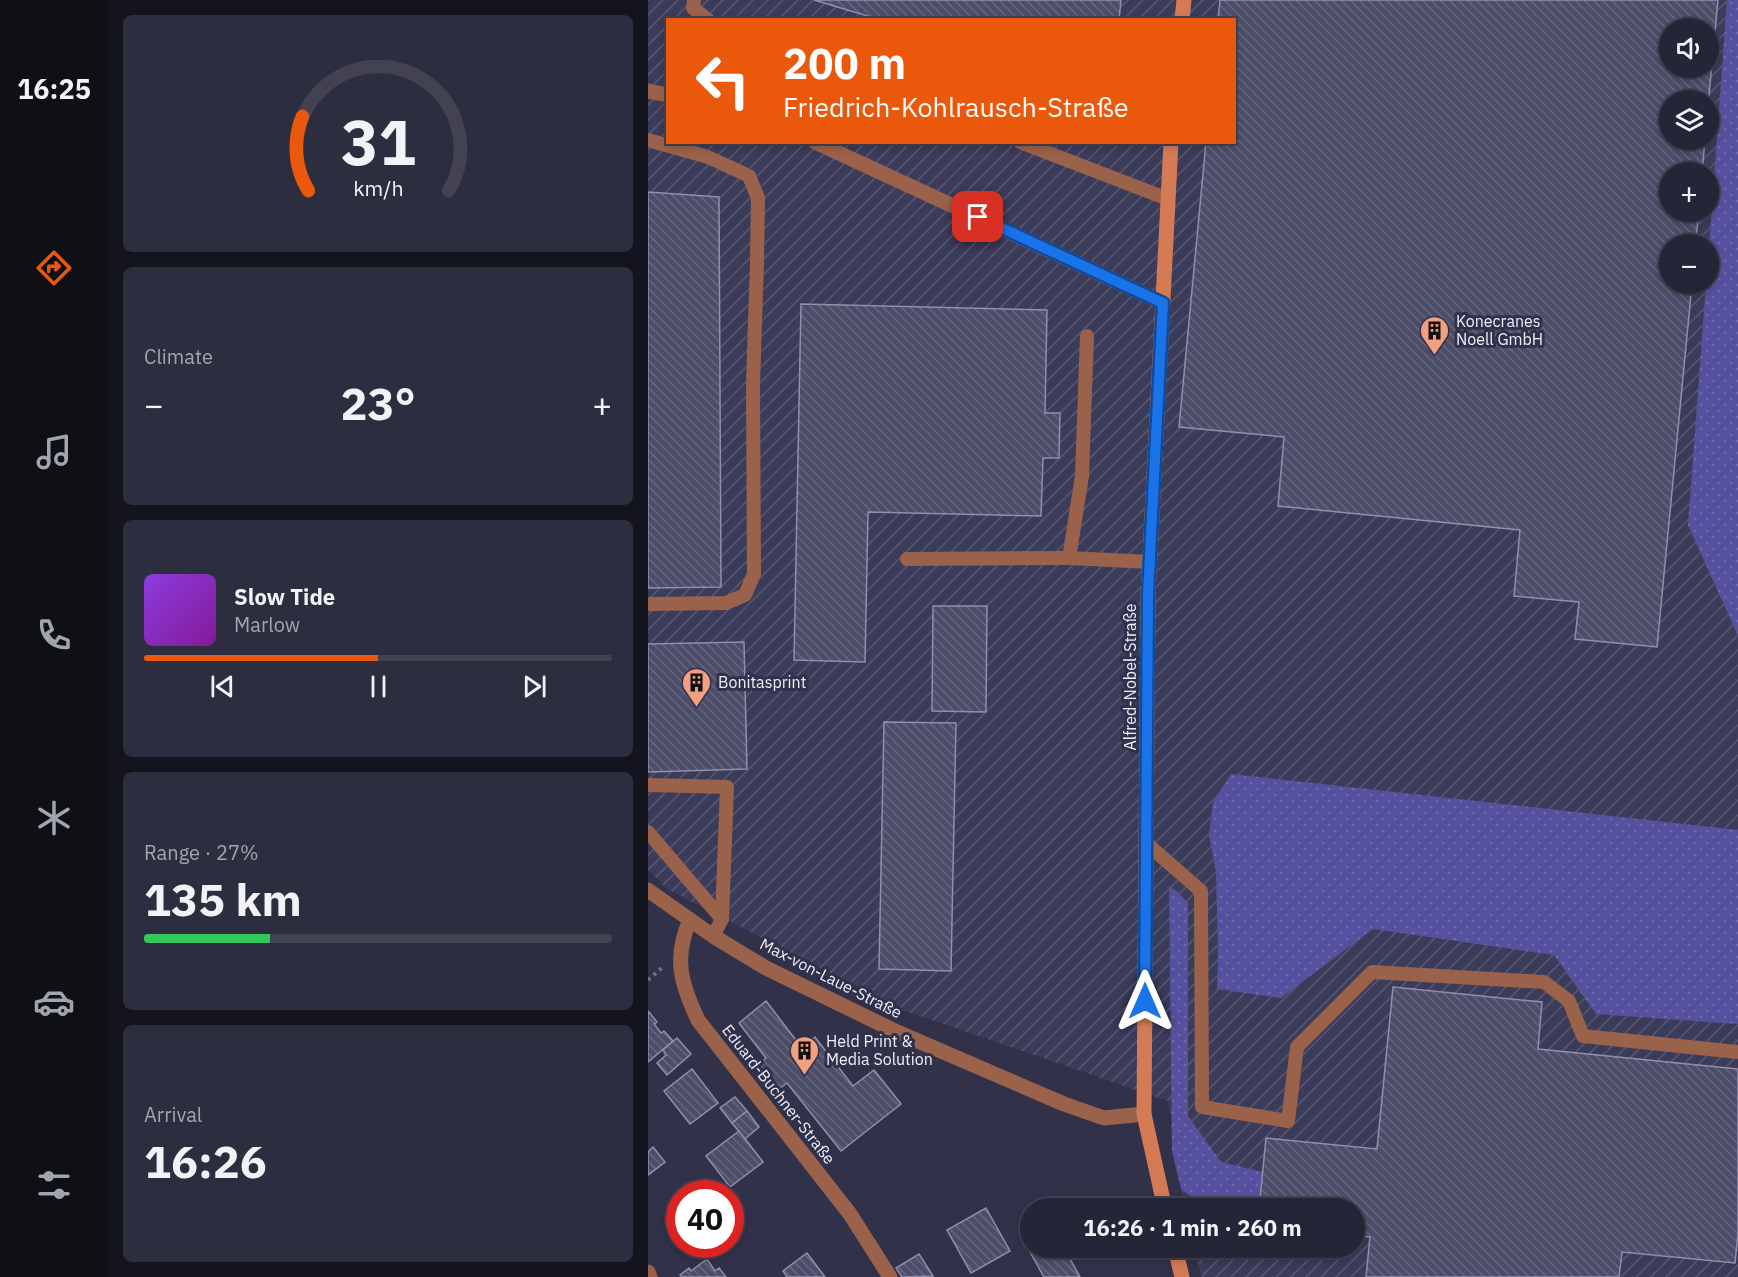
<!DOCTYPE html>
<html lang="en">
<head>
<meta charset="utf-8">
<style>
  body { margin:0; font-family:"IBM Plex Sans",sans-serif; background:#2d2d40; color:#f1f3f6; height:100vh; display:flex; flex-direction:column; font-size:22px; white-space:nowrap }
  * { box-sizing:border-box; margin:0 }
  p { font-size:20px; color:#a3a5ae }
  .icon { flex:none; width:33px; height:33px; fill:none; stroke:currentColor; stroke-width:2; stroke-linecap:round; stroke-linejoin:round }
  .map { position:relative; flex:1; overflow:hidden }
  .panel { display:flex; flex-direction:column; gap:15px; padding:15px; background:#14141f; width:540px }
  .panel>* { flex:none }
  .top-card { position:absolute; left:18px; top:18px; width:570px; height:126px; border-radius:0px; box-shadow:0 3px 9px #0003,0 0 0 2px #424253; background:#ea580c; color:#fff; overflow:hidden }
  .tools { position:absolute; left:1011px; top:18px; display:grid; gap:12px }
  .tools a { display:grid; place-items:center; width:60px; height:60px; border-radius:50%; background:#252538; box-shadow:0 3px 9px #0003,0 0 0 2px #424253; font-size:30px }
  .speed { position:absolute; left:18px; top:1180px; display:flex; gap:12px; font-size:30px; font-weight:700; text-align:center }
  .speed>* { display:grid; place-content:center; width:78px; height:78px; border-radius:50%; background:#252538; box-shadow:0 3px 9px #0003,0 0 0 2px #424253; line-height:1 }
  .speed .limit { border:9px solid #d22; background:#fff; color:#111 }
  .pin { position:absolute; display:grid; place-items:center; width:51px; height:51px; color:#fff; margin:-26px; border-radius:12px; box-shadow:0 3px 9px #0006 }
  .me { position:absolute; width:66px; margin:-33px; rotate:0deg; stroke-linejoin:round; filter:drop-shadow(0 0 4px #0008) }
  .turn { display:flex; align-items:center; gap:21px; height:126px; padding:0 18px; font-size:27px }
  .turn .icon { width:78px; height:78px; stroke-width:2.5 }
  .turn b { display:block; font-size:42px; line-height:51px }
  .big { font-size:45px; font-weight:700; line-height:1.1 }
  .panel .tile { flex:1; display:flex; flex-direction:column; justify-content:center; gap:9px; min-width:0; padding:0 21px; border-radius:9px; background:#2d2d40 }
  .panel .dial { align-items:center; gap:0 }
  .dial svg { height:156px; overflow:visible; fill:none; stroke:#424253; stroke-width:7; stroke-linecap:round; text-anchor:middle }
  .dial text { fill:#f1f3f6; stroke:none }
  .song { display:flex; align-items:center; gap:18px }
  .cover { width:72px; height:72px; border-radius:9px; background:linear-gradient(135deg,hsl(270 70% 55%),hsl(290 70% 35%)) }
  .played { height:6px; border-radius:3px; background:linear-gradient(90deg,#ea580c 50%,#424253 50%) }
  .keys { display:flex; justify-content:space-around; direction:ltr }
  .heat { display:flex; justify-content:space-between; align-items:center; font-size:33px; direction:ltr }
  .charge { height:9px; border-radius:4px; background:linear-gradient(90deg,#34c759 27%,#424253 0) }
  .trip { position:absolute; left:372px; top:1198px; width:345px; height:60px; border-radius:30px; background:#252538; box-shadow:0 3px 9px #0003,0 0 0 2px #424253; font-weight:700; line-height:60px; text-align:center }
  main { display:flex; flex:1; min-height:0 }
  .menu { display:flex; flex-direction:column; width:108px; justify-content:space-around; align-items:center; background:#0f0f16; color:#a3a5ae }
  .menu .icon { width:42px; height:42px }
  .menu .on { color:#ea580c }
  .menu b { font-size:27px; color:#f1f3f6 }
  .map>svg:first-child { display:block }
  .industrial { fill:url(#industrial-furrows); fill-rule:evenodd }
  .grass { fill:url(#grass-dots) }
  .building { fill:url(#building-back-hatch); stroke:#8e90ae; stroke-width:1.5; fill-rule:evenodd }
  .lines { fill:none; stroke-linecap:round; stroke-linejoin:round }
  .path { stroke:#707085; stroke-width:4; stroke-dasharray:3 4.5; stroke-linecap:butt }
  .lane { stroke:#9b624b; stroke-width:14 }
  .street { stroke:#9b624b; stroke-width:15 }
  .secondary { stroke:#d47a54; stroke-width:15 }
  .route-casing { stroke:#114b97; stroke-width:15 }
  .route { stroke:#1a73e8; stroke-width:10 }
  .labels { text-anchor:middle; stroke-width:6; stroke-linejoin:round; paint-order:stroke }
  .poi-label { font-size:16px; fill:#eeeffc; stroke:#31314a; text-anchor:start }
  .street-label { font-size:16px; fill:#eeeffc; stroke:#31314a }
</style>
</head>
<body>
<main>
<nav class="menu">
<b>16:25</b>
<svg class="icon on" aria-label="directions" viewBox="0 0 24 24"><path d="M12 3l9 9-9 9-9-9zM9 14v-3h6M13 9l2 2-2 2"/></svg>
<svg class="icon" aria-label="music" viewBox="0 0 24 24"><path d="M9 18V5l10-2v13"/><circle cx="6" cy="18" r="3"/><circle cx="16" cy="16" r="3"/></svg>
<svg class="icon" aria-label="phone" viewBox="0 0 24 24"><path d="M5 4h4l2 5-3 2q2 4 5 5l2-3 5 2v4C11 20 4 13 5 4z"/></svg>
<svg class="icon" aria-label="climate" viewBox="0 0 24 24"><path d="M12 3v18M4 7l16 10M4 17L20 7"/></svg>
<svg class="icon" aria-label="car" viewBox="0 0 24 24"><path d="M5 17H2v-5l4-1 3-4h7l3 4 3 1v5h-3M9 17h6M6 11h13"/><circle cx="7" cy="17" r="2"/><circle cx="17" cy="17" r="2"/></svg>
<svg class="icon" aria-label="filters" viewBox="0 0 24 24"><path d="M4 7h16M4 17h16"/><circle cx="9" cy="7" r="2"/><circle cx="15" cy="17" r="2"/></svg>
</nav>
<section class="panel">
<div class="tile dial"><svg viewBox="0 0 100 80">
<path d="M14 69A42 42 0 1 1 86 69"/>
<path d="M14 69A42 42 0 0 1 11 31" stroke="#ea580c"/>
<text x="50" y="56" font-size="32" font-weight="700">31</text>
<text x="50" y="72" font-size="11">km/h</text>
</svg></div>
<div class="tile"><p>Climate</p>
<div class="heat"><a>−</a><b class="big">23°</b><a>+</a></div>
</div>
<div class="tile">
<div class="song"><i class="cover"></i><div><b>Slow Tide</b><p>Marlow</p></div></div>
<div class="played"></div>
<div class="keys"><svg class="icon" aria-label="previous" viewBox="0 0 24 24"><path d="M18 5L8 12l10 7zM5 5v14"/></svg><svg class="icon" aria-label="pause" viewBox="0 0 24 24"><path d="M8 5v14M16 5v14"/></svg><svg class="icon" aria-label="next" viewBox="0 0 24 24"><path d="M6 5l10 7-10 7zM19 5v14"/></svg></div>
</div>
<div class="tile"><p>Range · 27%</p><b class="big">135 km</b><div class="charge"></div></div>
<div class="tile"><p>Arrival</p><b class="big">16:26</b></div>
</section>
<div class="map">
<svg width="1090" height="1277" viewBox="0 0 1090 1277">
  <defs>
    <pattern id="industrial-furrows" width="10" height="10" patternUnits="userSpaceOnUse" patternTransform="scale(1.5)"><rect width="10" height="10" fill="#3b3b5a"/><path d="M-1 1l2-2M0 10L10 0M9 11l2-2" fill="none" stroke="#585873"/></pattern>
    <pattern id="grass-dots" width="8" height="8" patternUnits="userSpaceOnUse" patternTransform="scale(1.5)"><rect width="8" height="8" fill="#55519e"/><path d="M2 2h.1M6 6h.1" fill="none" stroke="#6e6aac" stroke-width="1.8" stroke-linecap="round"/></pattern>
    <pattern id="building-back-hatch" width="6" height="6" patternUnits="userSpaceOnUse" patternTransform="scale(1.5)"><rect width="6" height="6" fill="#4c4d68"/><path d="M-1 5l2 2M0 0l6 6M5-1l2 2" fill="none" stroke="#66677e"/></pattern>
  </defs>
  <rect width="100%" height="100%" fill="#31314a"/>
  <path class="industrial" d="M0 0H1090V1277H554L546 1248H706V1209H538L524 1151 523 1116 520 1101 252 1009 19 889 0 870ZM20 20H586V142H20ZM1022 28H1060V68H1022ZM1022 100H1060V140H1022ZM1022 172H1060V212H1022ZM1022 244H1060V284H1022Z"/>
  <g class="grass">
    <polygon points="1079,0 1090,0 1090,636 1040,525 1058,284 1060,284 1061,245"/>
    <polygon points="583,774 1090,830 1090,1024 948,1014 906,955 725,929 633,998 569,989 570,957 568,871 561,835 565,802"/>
    <polygon points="521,886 531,893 540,903 540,1116 573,1162 615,1172 611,1209 560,1209 533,1189 524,1151"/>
  </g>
  <g class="building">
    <polygon points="166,0 473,0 471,20 233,20"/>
    <path d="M572 0H1070L1060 106V100H1022V140H1057L1054 172H1022V212H1051L1047 244H1022V284H1044L1009 647 927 639 931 602 866 596 872 530 630 506 636 437 531 427 558 142H586V20H570ZM1022 28H1060V68H1022Z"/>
    <polygon points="0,192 71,197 73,587 0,588"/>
    <polygon points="153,304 399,310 397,413 412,413 411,458 395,458 393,516 220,512 217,662 146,660"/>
    <polygon points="285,606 339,606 338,712 284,711"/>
    <polygon points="96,642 99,769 0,772 0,644"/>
    <polygon points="236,722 308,723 303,971 231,969"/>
    <polygon points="745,987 894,1002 890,1049 1090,1069 1090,1233 1087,1263 974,1252 971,1277 718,1277 722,1237 706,1235 706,1209 611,1209 618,1138 729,1149"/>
    <polygon points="118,1001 154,1048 167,1037 205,1086 226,1070 253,1104 193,1151 139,1083 128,1091 109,1066 118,1058 91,1023"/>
    <polygon points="0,1011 9,1022 6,1024 13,1033 16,1031 25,1041 0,1062"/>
    <polygon points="29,1038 43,1054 19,1075 9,1063 18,1055 15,1050"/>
    <polygon points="44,1069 70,1103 42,1124 16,1091"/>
    <polygon points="87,1097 99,1111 84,1123 72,1108"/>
    <polygon points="99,1111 111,1127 97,1139 84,1123"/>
    <polygon points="91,1131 115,1162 82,1187 58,1156"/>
    <polygon points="5,1147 17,1162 0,1175 0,1152"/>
    <polygon points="338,1208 362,1251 323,1273 299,1230"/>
    <polygon points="382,1242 382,1248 416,1248 432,1277 396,1277 378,1245"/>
    <polygon points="159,1253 177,1277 139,1277 135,1271"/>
    <polygon points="271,1254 285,1276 254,1277 248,1268"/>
    <polygon points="59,1259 67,1271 71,1268 78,1277 34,1277 32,1275 41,1268 43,1271"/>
  </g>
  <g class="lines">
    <polyline class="path" points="0,980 16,966"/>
    <g class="lane">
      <polyline points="46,0 45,8 60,20"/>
      <polyline points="0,140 60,157 101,176 110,198 109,262 105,384 106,574 97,595 78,603 0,604"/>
      <polyline points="372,142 520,199"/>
      <polyline points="439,336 434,476 421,558 502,562"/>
      <polyline points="259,559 421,558"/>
      <polyline points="0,785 79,787 74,919 65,936"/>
      <polyline points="0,832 74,919"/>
      <polyline points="498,843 553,891 554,1107 640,1121 649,1047 724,972 896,982 921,1001 935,1036 1090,1052"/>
    </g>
    <g class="street">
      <polyline points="0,91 20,95"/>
      <polyline points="167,142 515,303"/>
      <polyline points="0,890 65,936 118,968 249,1032 416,1104 456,1118 496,1114"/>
      <path d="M42 920C25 958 33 984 50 1020L202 1214 242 1277"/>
      <polyline points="0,1272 2,1277"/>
    </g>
    <g class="secondary">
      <polyline points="534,20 536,0"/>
      <polyline points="517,1209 496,1114 500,594 523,142"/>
      <polyline points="527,1248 534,1277"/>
    </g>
  </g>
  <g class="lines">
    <defs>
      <polyline id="route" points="330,217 515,303 500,594 497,1001"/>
    </defs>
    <use href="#route" class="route-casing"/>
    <use href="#route" class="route"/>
  </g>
  <defs>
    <symbol id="building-pin" viewBox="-11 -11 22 30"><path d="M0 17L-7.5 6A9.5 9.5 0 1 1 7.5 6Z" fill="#f2a07f" stroke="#31314a"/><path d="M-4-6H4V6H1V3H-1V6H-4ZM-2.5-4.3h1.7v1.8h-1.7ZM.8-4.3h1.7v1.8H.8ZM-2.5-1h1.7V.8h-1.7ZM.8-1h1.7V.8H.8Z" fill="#111"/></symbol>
  </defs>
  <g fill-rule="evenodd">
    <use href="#building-pin" x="770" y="314" width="33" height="45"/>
    <use href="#building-pin" x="32" y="666" width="33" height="45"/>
    <use href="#building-pin" x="140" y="1034" width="33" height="45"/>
  </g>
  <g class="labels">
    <g class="poi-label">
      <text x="808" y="327">Konecranes<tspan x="808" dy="18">Noell GmbH</tspan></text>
      <text x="70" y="688">Bonitasprint</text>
      <text x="178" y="1047">Held Print &amp;<tspan x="178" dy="18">Media Solution</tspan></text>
    </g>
    <g class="street-label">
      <text transform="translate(482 677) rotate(-90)" y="6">Alfred-Nobel-Straße</text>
      <text transform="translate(183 978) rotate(27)" y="6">Max-von-Laue-Straße</text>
      <text transform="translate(131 1094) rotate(52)" y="6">Eduard-Buchner-Straße</text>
    </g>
  </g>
</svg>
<div class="tools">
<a><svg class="icon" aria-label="sound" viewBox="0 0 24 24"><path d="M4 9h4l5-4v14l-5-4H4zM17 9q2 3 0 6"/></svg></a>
<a><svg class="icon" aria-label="layers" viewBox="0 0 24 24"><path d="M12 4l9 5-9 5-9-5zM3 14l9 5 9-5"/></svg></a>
<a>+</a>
<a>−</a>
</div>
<div class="speed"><div class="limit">40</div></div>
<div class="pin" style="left:330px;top:217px;background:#d93025"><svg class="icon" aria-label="arrive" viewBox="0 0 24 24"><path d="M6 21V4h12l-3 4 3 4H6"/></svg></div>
<svg class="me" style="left:497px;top:1001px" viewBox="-20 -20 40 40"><path d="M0-17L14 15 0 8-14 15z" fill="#1a73e8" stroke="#fff" stroke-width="4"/></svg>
<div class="trip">16:26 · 1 min · 260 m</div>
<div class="top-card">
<div class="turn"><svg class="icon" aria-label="left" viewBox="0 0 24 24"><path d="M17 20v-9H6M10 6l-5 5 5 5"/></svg><div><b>200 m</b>Friedrich-Kohlrausch-Straße</div></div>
</div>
</div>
</main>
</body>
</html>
